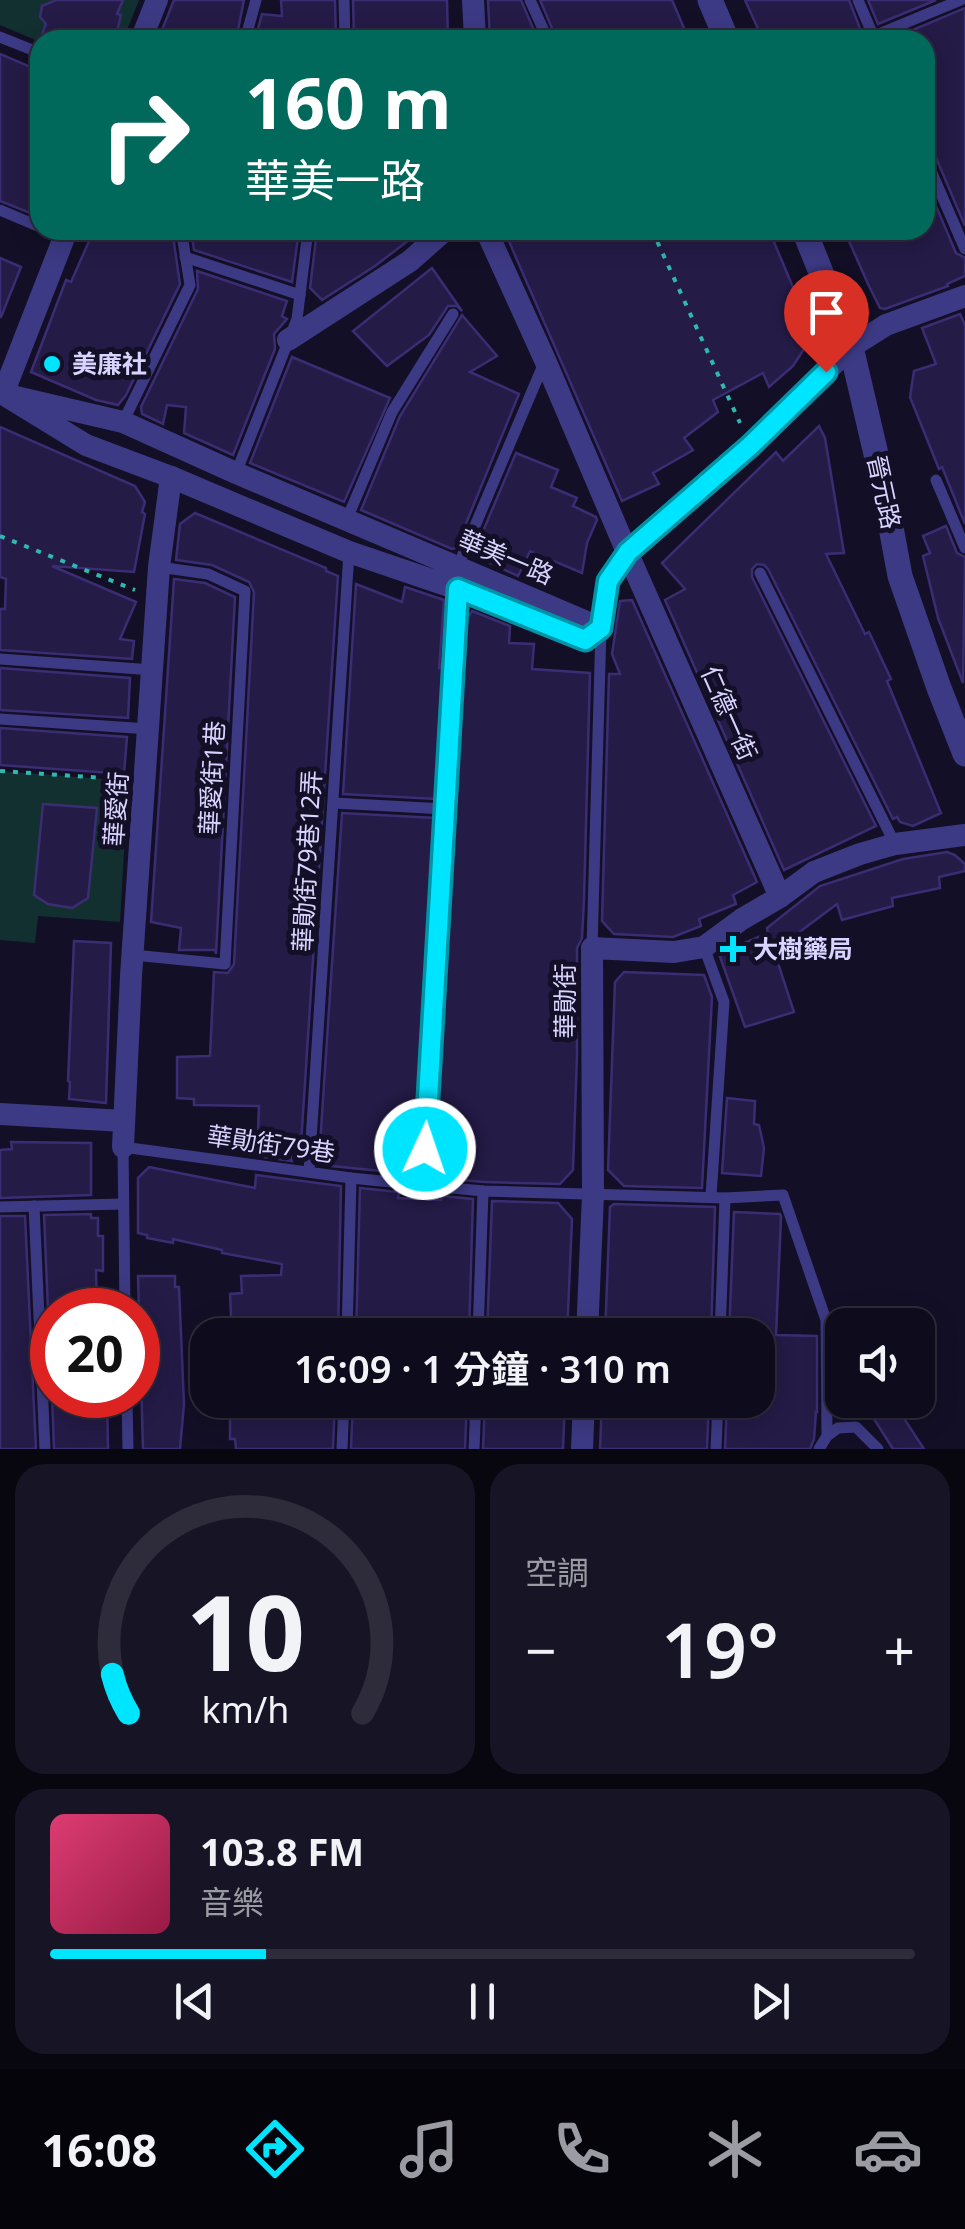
<!DOCTYPE html>
<html lang="zh-TW">
<head>
<meta charset="utf-8">
<style>
  body { margin:0; font-family:"Noto Sans","Noto Sans TC",sans-serif; background:#171425; color:#f1f3f6; height:100vh; display:flex; flex-direction:column; font-size:38px; white-space:nowrap }
  * { box-sizing:border-box; margin:0 }
  p { font-size:32px; color:#9b9ba3 }
  .icon { flex:none; width:55px; height:55px; fill:none; stroke:currentColor; stroke-width:2; stroke-linecap:round; stroke-linejoin:round }
  .map { position:relative; height:1449px; overflow:hidden }
  .side { display:flex; flex-direction:column; gap:15px; padding:15px; background:#08060f; flex:1 }
  .side>* { flex:none }
  .guide { position:absolute; left:30px; top:30px; width:905px; height:210px; border-radius:30px; box-shadow:0 5px 25px #0003,0 0 0 2px #2e2b3b; background:#00695c; color:#fff; overflow:hidden }
  .buttons { position:absolute; left:825px; top:1308px; display:grid; gap:20px }
  .buttons a { display:grid; place-items:center; width:110px; height:110px; border-radius:20px; background:#0e0b1c; box-shadow:0 5px 25px #0003,0 0 0 2px #2e2b3b; font-size:50px }
  .speed { position:absolute; left:30px; top:1288px; display:flex; gap:20px; font-size:50px; font-weight:700; text-align:center }
  .speed>* { display:grid; place-content:center; width:130px; height:130px; border-radius:50%; background:#0e0b1c; box-shadow:0 5px 25px #0003,0 0 0 2px #2e2b3b; line-height:1 }
  .speed .limit { border:15px solid #d22; background:#fff; color:#111 }
  .pin { position:absolute; display:grid; place-items:center; width:85px; height:85px; color:#fff; margin:-102px -42px; border-radius:50% 50% 50% 0; rotate:-45deg; box-shadow:0 0 10px #0007 }
  .pin .icon { rotate:45deg }
  .me { position:absolute; width:110px; margin:-55px; rotate:3deg; stroke-linejoin:round; filter:drop-shadow(0 0 8px #0008) }
  .turn { display:flex; align-items:center; gap:35px; height:210px; padding:0 50px; font-size:45px }
  .turn .icon { width:130px; height:130px; stroke-width:2.5 }
  .turn b { display:block; font-size:70px; line-height:85px }
  .big { font-size:75px; font-weight:600; line-height:1.1 }
  .side .tile { flex:1; display:flex; flex-direction:column; justify-content:center; gap:15px; min-width:0; padding:0 35px; border-radius:30px; background:#171425 }
  .side .dial { align-items:center; gap:0 }
  .dial svg { height:260px; overflow:visible; fill:none; stroke:#2e2b3b; stroke-width:7; stroke-linecap:round; text-anchor:middle }
  .dial text { fill:#f1f3f6; stroke:none }
  .song { display:flex; align-items:center; gap:30px }
  .cover { width:120px; height:120px; border-radius:15px; background:linear-gradient(135deg,hsl(340 70% 55%),hsl(340 70% 35%)) }
  .played { height:10px; border-radius:5px; background:linear-gradient(90deg,#00e5ff 25%,#2e2b3b 25%) }
  .keys { display:flex; justify-content:space-around; direction:ltr }
  .heat { display:flex; justify-content:space-between; align-items:center; font-size:55px; direction:ltr }
  .side .tiles { flex:1; display:grid; gap:15px; grid-template-columns:1fr 1fr }
  .tile:last-child { grid-column:span 2 }
  .trip { position:absolute; left:190px; top:1318px; width:585px; height:100px; border-radius:30px; background:#0e0b1c; box-shadow:0 5px 25px #0003,0 0 0 2px #2e2b3b; font-weight:600; line-height:100px; text-align:center }
  .dock { display:flex; height:160px; justify-content:space-around; align-items:center; background:#06040b; color:#9b9ba3 }
  .dock .icon { width:70px; height:70px }
  .dock .selected { color:#00e5ff }
  .dock b { font-size:45px; color:#f1f3f6 }
  .map>svg:first-child { display:block }
  .green { fill:#12302f }
  .building { fill:#241b47; stroke:#3b2d73; stroke-width:2.5 }
  .lines { fill:none; stroke-linecap:round; stroke-linejoin:round }
  .path { stroke:#2fb8b0; stroke-width:4; stroke-dasharray:5 8; stroke-linecap:butt }
  .service { stroke:#3d3a85; stroke-width:11 }
  .minor { stroke:#3d3a85; stroke-width:22 }
  .tertiary { stroke:#3d3a85; stroke-width:25 }
  .route-casing { stroke:#0095a6; stroke-width:25 }
  .route { stroke:#00e5ff; stroke-width:18 }
  .poi-dot { fill:#00e5ff; stroke:#130f26; stroke-width:4 }
  .labels { text-anchor:middle; stroke-width:10; stroke-linejoin:round; paint-order:stroke }
  .poi-label { font-size:25px; font-weight:bold; fill:#d9d4ff; stroke:#130f26; text-anchor:start }
  .street-label { font-size:25px; fill:#d9d4ff; stroke:#130f26 }
</style>
</head>
<body>
<div class="map">
<svg width="965" height="1449" viewBox="0 0 965 1449">
  <rect width="100%" height="100%" fill="#130f26"/>
  <g class="green">
    <polygon points="0,0 139,0 123,40 40,40 40,42 0,25"/>
    <polygon points="0,771 128,781 120,922 38,916 35,943 0,940"/>
  </g>
  <g class="building">
    <polygon points="56,0 123,0 117,14 121,15 115,40 40,40 46,24 40,17 42,6"/>
    <polygon points="174,0 244,0 236,40 158,40"/>
    <polygon points="281,0 335,0 336,40 255,40 262,14 282,16"/>
    <polygon points="353,0 447,0 448,40 354,40"/>
    <polygon points="488,0 521,0 538,40 490,40"/>
    <polygon points="540,0 672,0 689,40 557,40"/>
    <polygon points="745,0 849,0 861,31 855,40 763,40"/>
    <polygon points="868,0 936,0 878,24"/>
    <polygon points="965,8 965,226 934,153 925,148 925,40 889,40"/>
    <polygon points="0,54 40,71 40,217 0,201"/>
    <polygon points="925,180 956,253 965,258 965,276 947,284 948,286 885,309 880,308 868,284 844,230 925,230"/>
    <polygon points="94,230 174,230 173,236 180,284 126,395 118,405 96,400 31,372 66,280 71,282"/>
    <polygon points="193,230 299,230 292,282 194,250 192,236"/>
    <polygon points="317,230 422,230 375,266 322,300 310,288"/>
    <polygon points="504,230 769,230 810,328 806,346 793,366 769,387 763,373 713,400 718,412 684,438 693,450 653,473 659,484 622,501"/>
    <polygon points="0,258 21,267 1,317 0,317"/>
    <polygon points="432,268 462,311 457,306 448,306 429,335 387,366 353,331"/>
    <polygon points="197,271 287,301 282,316 287,319 274,334 275,349 233,455 184,433 186,407 167,405 163,424 142,414 141,407 198,289"/>
    <polygon points="960,314 965,325 965,524 942,467 939,469 910,397 914,371 936,364 922,328"/>
    <polygon points="462,315 497,356 470,372 519,394 456,548 452,549 361,510 400,416"/>
    <polygon points="292,357 390,398 344,502 250,463"/>
    <polygon points="819,426 825,438 844,553 826,554 865,634 869,632 891,679 887,681 941,813 913,826 900,822 897,817 893,819 768,569 764,565 757,564 752,569 752,577 876,826 784,870 665,600 685,589 662,563 776,452 783,461"/>
    <polygon points="0,427 135,486 145,502 142,512 145,514 134,572 52,566 136,602 120,639 134,641 132,659 0,650 0,609 5,609 6,579 0,577"/>
    <polygon points="516,453 558,470 551,487 577,498 573,506 596,517 597,520 587,543 582,573 530,551 518,576 473,555"/>
    <polygon points="195,513 326,568 326,571 338,576 301,1144 293,1144 292,1161 257,1156 259,1106 194,1105 194,1099 177,1098 177,1057 210,1056 214,972 228,973 234,964 254,592 249,582 212,565 176,560 180,524"/>
    <polygon points="946,526 957,553 965,557 963,683 938,618 923,556 930,553 923,536"/>
    <polygon points="174,579 205,583 235,597 216,954 215,950 179,950 181,928 151,922"/>
    <polygon points="356,584 402,602 405,587 444,600 439,669 445,659 436,799 343,794"/>
    <polygon points="632,600 757,882 733,895 736,904 699,919 701,926 673,937 614,934 602,921 609,674 620,674 612,654 620,601"/>
    <polygon points="472,611 510,626 509,643 534,644 532,669 590,673 584,900 582,938 577,948 577,1055 573,1170 560,1184 484,1182 442,1178 443,1160 434,1160 466,621"/>
    <polygon points="0,668 130,678 128,718 0,710"/>
    <polygon points="0,728 127,737 124,774 0,765"/>
    <polygon points="43,804 97,808 88,898 72,908 48,904 34,895"/>
    <polygon points="342,813 435,818 415,1160 402,1160 400,1173 332,1166 332,1146 320,1145"/>
    <polygon points="947,852 955,855 965,864 965,871 939,877 940,888 892,898 893,906 842,920 837,904 774,951 794,1012 745,1027 719,954 768,933 767,928 820,886 903,859"/>
    <polygon points="74,941 111,943 106,1103 69,1099 70,1082 68,1081"/>
    <polygon points="624,972 704,975 712,997 702,1188 624,1186 608,1170 615,982"/>
    <polygon points="727,1098 755,1101 754,1124 759,1125 764,1148 761,1176 722,1173"/>
    <polygon points="11,1142 91,1143 91,1195 0,1198 0,1150 12,1149"/>
    <polygon points="149,1167 255,1188 256,1175 341,1186 338,1335 232,1335 230,1294 242,1293 241,1276 281,1275 282,1264 222,1253 222,1250 173,1239 173,1243 147,1238 147,1235 138,1233 138,1178"/>
    <polygon points="360,1188 399,1192 398,1198 441,1200 442,1196 473,1199 469,1335 356,1335"/>
    <polygon points="492,1201 558,1203 572,1219 567,1335 487,1335"/>
    <polygon points="614,1204 715,1207 711,1335 605,1335 610,1207"/>
    <polygon points="734,1212 780,1214 781,1217 776,1335 817,1336 817,1412 816,1412 814,1439 810,1449 725,1449 727,1400 758,1400 758,1335 729,1335"/>
    <polygon points="91,1214 91,1218 98,1218 98,1236 103,1236 103,1271 96,1270 97,1310 48,1310 44,1215"/>
    <polygon points="0,1216 25,1216 36,1449 0,1449"/>
    <polygon points="138,1276 175,1276 175,1287 179,1287 184,1404 180,1449 143,1449"/>
    <polygon points="836,1378 842,1379 842,1413 836,1413"/>
    <polygon points="52,1395 107,1395 108,1449 54,1449"/>
    <polygon points="230,1400 335,1400 333,1449 236,1449 235,1439 230,1439"/>
    <polygon points="353,1400 467,1400 465,1449 351,1449"/>
    <polygon points="485,1400 565,1400 563,1449 483,1449"/>
    <polygon points="602,1400 709,1400 707,1449 600,1449"/>
    <polygon points="862,1400 892,1400 924,1449 893,1449"/>
  </g>
  <g class="lines">
    <g class="path">
      <polyline points="652,230 740,423"/>
      <polyline points="0,536 135,590"/>
      <polyline points="0,771 120,779"/>
    </g>
    <g class="service">
      <polyline points="344,0 345,40"/>
      <polyline points="530,0 548,40"/>
      <polyline points="858,0 875,40"/>
      <polyline points="0,37 40,53"/>
      <polyline points="245,40 256,0"/>
      <polyline points="864,40 961,0"/>
      <polyline points="925,157 965,249"/>
      <polyline points="0,210 40,227"/>
      <polyline points="185,257 300,295"/>
      <polyline points="123,422 190,285 182,235 184,230"/>
      <polyline points="236,473 297,319 308,230"/>
      <polyline points="936,480 965,548"/>
      <polyline points="347,519 392,412 453,314"/>
      <polyline points="458,566 544,363"/>
      <polyline points="760,573 895,844"/>
      <polyline points="0,659 153,670"/>
      <polyline points="0,719 149,729"/>
      <polyline points="334,803 445,809"/>
      <polyline points="704,947 724,1002 711,1196"/>
      <polyline points="592,948 601,628"/>
      <polyline points="133,955 225,964 245,591 208,574 159,567"/>
      <polyline points="309,1171 349,552"/>
      <polyline points="423,1187 458,589"/>
      <polyline points="34,1206 45,1449"/>
      <polyline points="0,1207 123,1204"/>
      <polyline points="125,1310 123,1147 351,1178 483,1191 725,1198 783,1195 826,1320 827,1436 819,1449"/>
      <polyline points="347,1335 351,1178"/>
      <polyline points="478,1335 483,1191"/>
      <polyline points="720,1335 725,1198"/>
      <polyline points="127,1395 128,1449"/>
      <polyline points="827,1436 838,1428 856,1427 878,1449"/>
      <polyline points="342,1449 344,1400"/>
      <polyline points="474,1449 476,1400"/>
      <polyline points="716,1449 718,1400"/>
    </g>
    <g class="minor">
      <polyline points="473,0 475,40"/>
      <polyline points="141,40 157,0"/>
      <polyline points="486,230 545,360 627,552 608,581 601,628"/>
      <polyline points="288,340 410,261 445,230"/>
      <polyline points="0,393 3,394 67,230"/>
      <polygon points="3,394 123,422 236,473 601,628 585,640 458,589 349,552 171,477 86,445"/>
      <polyline points="780,897 627,552 750,446 851,347 886,325 965,296"/>
      <polyline points="0,1114 124,1121"/>
      <polyline points="123,1147 131,976 159,567 171,477"/>
      <polyline points="587,1335 593,1195 592,948 674,952 704,947 742,919 780,897 814,872 860,854 895,844 965,835"/>
      <polyline points="582,1449 584,1400"/>
    </g>
    <g class="tertiary">
      <polyline points="710,0 727,40"/>
      <polyline points="804,230 851,347 883,484 900,576 939,688 965,754"/>
    </g>
  </g>
  <g class="lines">
    <defs>
      <polyline id="route" points="425,1149 458,589 585,640 601,628 608,581 628,552 750,446 826,372"/>
    </defs>
    <use href="#route" class="route-casing"/>
    <use href="#route" class="route"/>
  </g>
  <g class="poi-dot">
    <circle cx="52" cy="364" r="10"/>
    <path d="M728 934h10v10h10v10h-10v10h-10v-10h-10v-10h10z"/>
  </g>
  <g class="labels">
    <g class="poi-label">
      <text x="72" y="373">美廉社</text>
      <text x="753" y="958">大樹藥局</text>
    </g>
    <g class="street-label">
      <text transform="translate(884 492) rotate(78)" y="9">晉元路</text>
      <text transform="translate(506 557) rotate(23)" y="9">華美一路</text>
      <text transform="translate(729 713) rotate(66)" y="9">仁德一街</text>
      <text transform="translate(212 778) rotate(-87)" y="9">華愛街1巷</text>
      <text transform="translate(116 809) rotate(-86)" y="9">華愛街</text>
      <text transform="translate(307 861) rotate(-87)" y="9">華勛街79巷12弄</text>
      <text transform="translate(565 1001) rotate(-90)" y="9">華勛街</text>
      <text transform="translate(271 1144) rotate(8)" y="9">華勛街79巷</text>
    </g>
  </g>
</svg>
<div class="buttons">
<a><svg class="icon" aria-label="sound" viewBox="0 0 24 24"><path d="M4 9h4l5-4v14l-5-4H4zM17 9q2 3 0 6"/></svg></a>
</div>
<div class="speed"><div class="limit">20</div></div>
<div class="pin" style="left:826px;top:372px;background:#d93025"><svg class="icon" aria-label="arrive" viewBox="0 0 24 24"><path d="M6 21V4h12l-3 4 3 4H6"/></svg></div>
<svg class="me" style="left:425px;top:1149px" viewBox="-20 -20 40 40"><circle r="17" fill="#00e5ff" stroke="#fff" stroke-width="3"/><path d="M0-11L8 9 0 5-8 9z" fill="#fff"/></svg>
<div class="trip">16:09 · 1 分鐘 · 310 m</div>
<div class="guide">
<div class="turn"><svg class="icon" aria-label="right" viewBox="0 0 24 24"><path d="M7 20v-9h11M14 6l5 5-5 5"/></svg><div><b>160 m</b>華美一路</div></div>
</div>
</div>
<section class="side">
<div class="tiles">
<div class="tile dial"><svg viewBox="0 0 100 80">
<path d="M14 69A42 42 0 1 1 86 69"/>
<path d="M14 69A42 42 0 0 1 9 57" stroke="#00e5ff"/>
<text x="50" y="56" font-size="32" font-weight="700">10</text>
<text x="50" y="72" font-size="11">km/h</text>
</svg></div>
<div class="tile"><p>空調</p>
<div class="heat"><a>−</a><b class="big">19°</b><a>+</a></div>
</div>
<div class="tile">
<div class="song"><i class="cover"></i><div><b>103.8 FM</b><p>音樂</p></div></div>
<div class="played"></div>
<div class="keys"><svg class="icon" aria-label="previous" viewBox="0 0 24 24"><path d="M18 5L8 12l10 7zM5 5v14"/></svg><svg class="icon" aria-label="pause" viewBox="0 0 24 24"><path d="M8 5v14M16 5v14"/></svg><svg class="icon" aria-label="next" viewBox="0 0 24 24"><path d="M6 5l10 7-10 7zM19 5v14"/></svg></div>
</div>
</div>
</section>
<nav class="dock">
<b>16:08</b>
<svg class="icon selected" aria-label="directions" viewBox="0 0 24 24"><path d="M12 3l9 9-9 9-9-9zM9 14v-3h6M13 9l2 2-2 2"/></svg>
<svg class="icon" aria-label="music" viewBox="0 0 24 24"><path d="M9 18V5l10-2v13"/><circle cx="6" cy="18" r="3"/><circle cx="16" cy="16" r="3"/></svg>
<svg class="icon" aria-label="phone" viewBox="0 0 24 24"><path d="M5 4h4l2 5-3 2q2 4 5 5l2-3 5 2v4C11 20 4 13 5 4z"/></svg>
<svg class="icon" aria-label="climate" viewBox="0 0 24 24"><path d="M12 3v18M4 7l16 10M4 17L20 7"/></svg>
<svg class="icon" aria-label="car" viewBox="0 0 24 24"><path d="M5 17H2v-5l4-1 3-4h7l3 4 3 1v5h-3M9 17h6M6 11h13"/><circle cx="7" cy="17" r="2"/><circle cx="17" cy="17" r="2"/></svg>
</nav>
</body>
</html>
